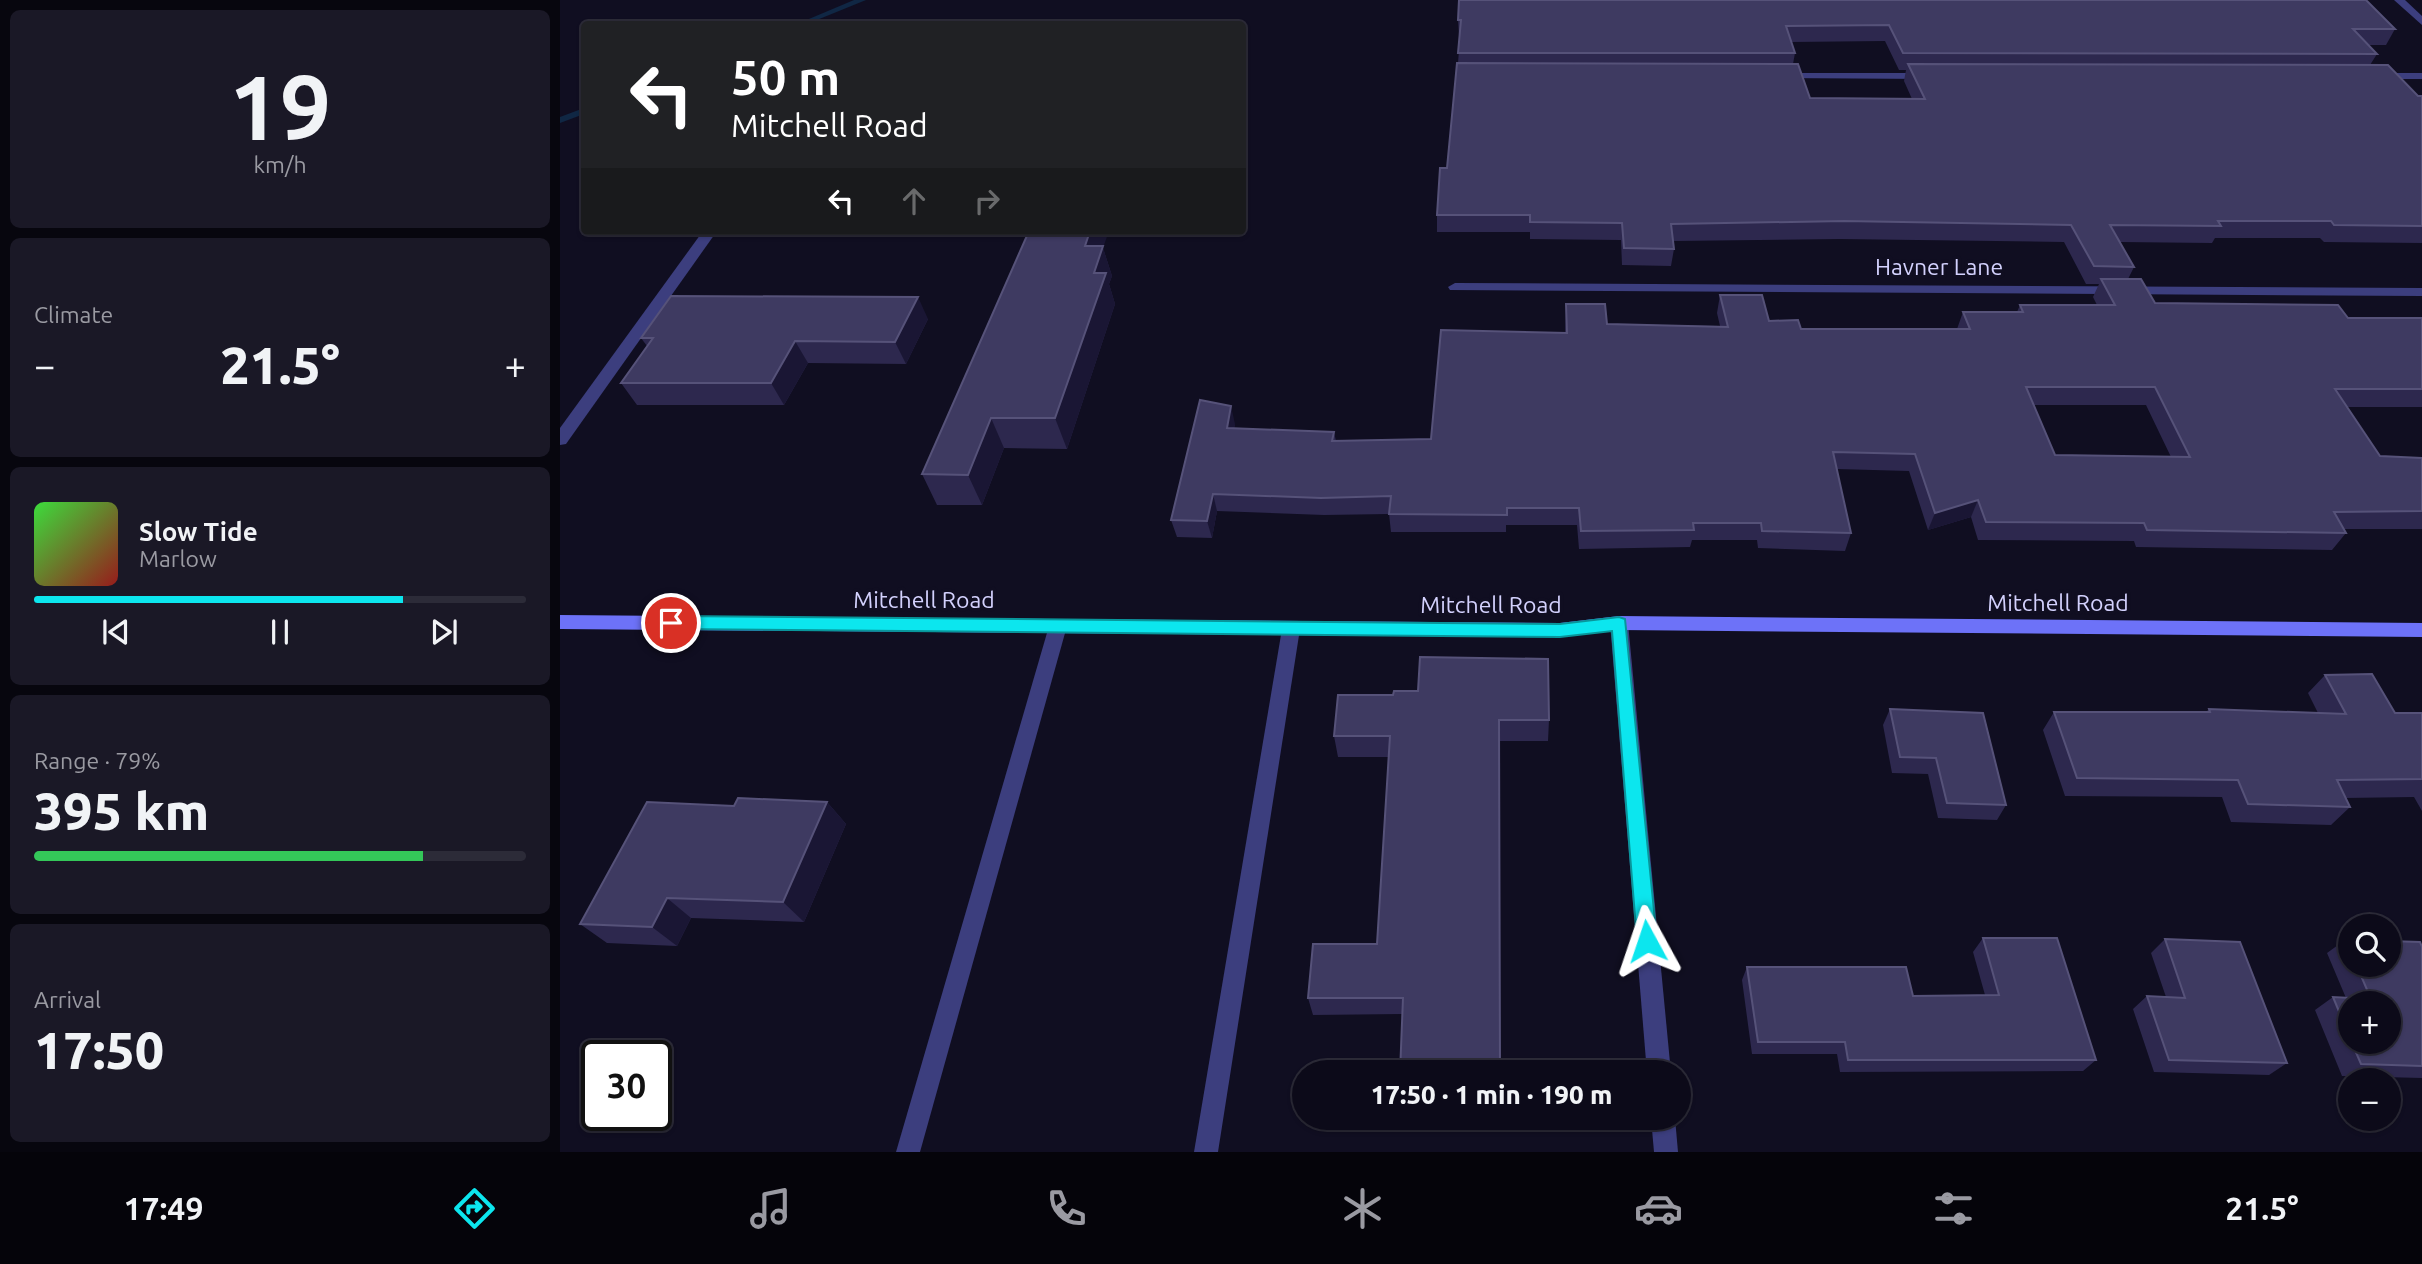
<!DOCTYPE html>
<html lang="en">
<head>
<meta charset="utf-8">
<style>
  body { margin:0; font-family:Ubuntu,sans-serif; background:#1a1826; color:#f1f3f6; height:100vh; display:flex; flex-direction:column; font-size:26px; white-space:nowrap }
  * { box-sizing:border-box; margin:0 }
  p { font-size:23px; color:#9a9aa2 }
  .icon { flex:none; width:38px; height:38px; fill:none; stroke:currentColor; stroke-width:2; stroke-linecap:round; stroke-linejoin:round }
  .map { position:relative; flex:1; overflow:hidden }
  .details { display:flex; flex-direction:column; gap:10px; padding:10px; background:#07060e; width:560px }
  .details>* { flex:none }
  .banner { position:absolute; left:21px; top:21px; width:665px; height:214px; border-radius:7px; box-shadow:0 2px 5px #0004,0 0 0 2px #2c2b38; background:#202124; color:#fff; overflow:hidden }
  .fabs { position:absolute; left:1778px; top:914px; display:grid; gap:14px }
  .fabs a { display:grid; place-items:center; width:63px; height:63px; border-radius:50%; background:#0c0a19; box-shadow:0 2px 5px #0004,0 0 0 2px #2c2b38; font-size:35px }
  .speed { position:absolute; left:21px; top:1040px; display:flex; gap:14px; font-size:35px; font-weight:700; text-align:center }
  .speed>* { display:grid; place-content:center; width:91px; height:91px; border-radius:50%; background:#0c0a19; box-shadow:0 2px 5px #0004,0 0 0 2px #2c2b38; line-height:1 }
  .speed .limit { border:4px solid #111; border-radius:10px; background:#fff; color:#111 }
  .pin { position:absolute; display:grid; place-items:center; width:60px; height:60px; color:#fff; margin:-30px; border:4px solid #fff; border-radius:50%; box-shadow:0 2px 7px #0007 }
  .me { position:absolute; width:77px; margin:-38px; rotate:355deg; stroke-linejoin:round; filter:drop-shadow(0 0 5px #0008) }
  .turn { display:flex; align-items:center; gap:24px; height:147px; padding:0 35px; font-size:32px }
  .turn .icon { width:91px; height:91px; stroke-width:2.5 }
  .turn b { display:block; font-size:49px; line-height:60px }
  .lanes { display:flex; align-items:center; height:66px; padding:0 35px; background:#0003; justify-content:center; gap:35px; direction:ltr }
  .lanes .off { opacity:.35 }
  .big { font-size:52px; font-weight:800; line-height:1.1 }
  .details .card { flex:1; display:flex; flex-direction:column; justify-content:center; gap:10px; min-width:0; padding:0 24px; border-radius:10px; background:#1a1826 }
  .details .dial { align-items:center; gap:0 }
  .dial b { font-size:91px; line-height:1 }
  .song { display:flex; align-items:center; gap:21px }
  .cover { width:84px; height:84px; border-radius:10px; background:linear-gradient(135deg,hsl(120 70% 55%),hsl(0 70% 35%)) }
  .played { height:7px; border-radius:4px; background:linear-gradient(90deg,#0ce6ee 75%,#2c2b38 75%) }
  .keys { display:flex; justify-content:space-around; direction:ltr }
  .heat { display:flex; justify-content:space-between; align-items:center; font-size:38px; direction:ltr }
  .charge { height:10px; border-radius:5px; background:linear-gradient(90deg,#34c759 79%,#2c2b38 0) }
  .trip { position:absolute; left:732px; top:1060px; width:399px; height:70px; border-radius:35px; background:#0c0a19; box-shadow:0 2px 5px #0004,0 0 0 2px #2c2b38; font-weight:800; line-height:70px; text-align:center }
  .tab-bar { display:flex; height:112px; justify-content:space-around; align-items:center; background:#05040a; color:#9a9aa2 }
  .tab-bar .icon { width:49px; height:49px }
  .tab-bar .current { color:#0ce6ee }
  .tab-bar b { font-size:32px; color:#f1f3f6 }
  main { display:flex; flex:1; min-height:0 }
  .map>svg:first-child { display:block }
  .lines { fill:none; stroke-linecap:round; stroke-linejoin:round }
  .stream { fill:#102744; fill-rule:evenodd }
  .lane { fill:#3c3e7e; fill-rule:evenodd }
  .street { fill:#3c3e7e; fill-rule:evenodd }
  .secondary { fill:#6d72f8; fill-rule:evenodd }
  .wall { fill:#2d284e; fill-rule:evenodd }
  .shaded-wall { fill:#1a1634 }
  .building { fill:#3e3a61; stroke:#565279; stroke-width:2; fill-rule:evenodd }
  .route { fill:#0ce6ee; stroke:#08969b; stroke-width:2 }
  .labels { text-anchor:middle; stroke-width:7; stroke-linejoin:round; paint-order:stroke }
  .street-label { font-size:23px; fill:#d3d1fd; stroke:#100e21 }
</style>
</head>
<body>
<main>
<section class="details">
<div class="card dial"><b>19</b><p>km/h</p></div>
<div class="card"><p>Climate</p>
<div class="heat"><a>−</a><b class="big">21.5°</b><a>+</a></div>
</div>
<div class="card">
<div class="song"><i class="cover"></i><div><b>Slow Tide</b><p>Marlow</p></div></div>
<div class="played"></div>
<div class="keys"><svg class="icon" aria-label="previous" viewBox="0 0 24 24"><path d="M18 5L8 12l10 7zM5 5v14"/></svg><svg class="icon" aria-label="pause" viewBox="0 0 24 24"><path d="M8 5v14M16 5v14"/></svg><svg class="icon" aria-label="next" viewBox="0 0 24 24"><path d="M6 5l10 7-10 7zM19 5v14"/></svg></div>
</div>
<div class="card"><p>Range · 79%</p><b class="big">395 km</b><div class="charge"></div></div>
<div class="card"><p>Arrival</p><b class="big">17:50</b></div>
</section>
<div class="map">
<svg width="1862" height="1152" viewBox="0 0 1862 1152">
  <rect width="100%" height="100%" fill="#100e21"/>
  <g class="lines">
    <g class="stream">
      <polygon points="294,0 306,0 247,24 237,24"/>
      <polygon points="24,108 24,114 0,123 0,117"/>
    </g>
    <g class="lane">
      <polygon points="143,231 157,231 6,444 0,445 0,428"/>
      <polygon points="498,619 504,621 507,626 360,1152 336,1152 489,626 492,621"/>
      <polygon points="731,622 737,624 740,629 658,1152 634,1152 722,629 725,624"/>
    </g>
    <g class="street">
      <polygon points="1834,0 1845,0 1862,16 1862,25"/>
      <polygon points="1214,73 1369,73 1375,76 1369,79 1218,78 1212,75"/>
      <polygon points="1862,73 1862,79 1817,79 1811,76 1817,73"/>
      <polygon points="895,283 1862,288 1862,296 890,290 888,287"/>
      <polygon points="1059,616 1065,618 1068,623 1111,1073 1087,1073 1050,623 1053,618"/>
      <polygon points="1091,1118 1115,1118 1118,1152 1094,1152"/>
    </g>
    <polygon class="secondary" points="0,615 1000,623 1059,616 1862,623 1862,637 1059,630 1000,637 0,629"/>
  </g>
  <g class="wall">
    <path d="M898 20 1835 29 1826 45H1808L1817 54 1810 65 1858 96H1862V243L1764 242 1760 238H1655L1652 243 1560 242 1574 267 1568 279 1595 303 1788 318H1862V407H1787L1820 456 1862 458V529H1784L1786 533 1772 550 1576 547 1574 541 1418 540 1411 517 1368 530 1349 471 1277 469 1291 533 1285 551 1198 548 1197 540H1132L1130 547 1019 549 1017 525H946V532H831L829 514 764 515 657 511 652 538 617 537 611 520 675 424 674 428 774 432 776 441 871 439 1005 333 1006 304 1047 324 1160 326 1157 313 1160 295 1209 321 1241 329H1397L1403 312H1457L1460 305H1537L1533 297 1539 284H1526L1504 242 1280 239 1113 241 1114 249 1111 266 1062 265 1061 240 970 239V232H877V215L887 168 898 63 900 36H899ZM1325 41 1339 70H1346L1344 81 1352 99 1250 98 1233 64 1235 53 1231 42ZM1474 405H1586L1611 457 1495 455Z"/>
    <polygon points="543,248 552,276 549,284 555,304 507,449 444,448 422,505 377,505 362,474"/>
    <polygon points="368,319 346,364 248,363 224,405 77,405 61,383 87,346 81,338"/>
    <polygon points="1765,675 1835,713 1862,713 1862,811 1854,797 1785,798 1790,807 1771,825 1671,822 1662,797 1505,796 1483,730 1494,712 1646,712 1649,709 1758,713 1748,693"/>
    <polygon points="778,695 989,720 988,741 939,741 842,1014 753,1015 748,998 817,944 829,757 778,757 774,736"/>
    <polygon points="1330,709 1446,805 1437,820 1378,818 1368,774 1332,773 1323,725"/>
    <polygon points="267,802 286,824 244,922 131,918 117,946 47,943 20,924 174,806"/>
    <polygon points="1423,938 1536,1060 1523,1071 1280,1072 1277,1054 1192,1054 1182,980 1187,967 1353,996 1425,995 1413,952"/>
    <polygon points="1605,939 1727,1063 1709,1075 1594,1072 1573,1009 1587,996 1606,997 1591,953"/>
    <path d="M1785 940H1790V964H1829L1862 947V1078L1782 1076 1755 1010 1773 997 1786 998 1767 953ZM1790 1003 1829 1041H1790Z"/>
  </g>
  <g class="shaded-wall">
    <polygon points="530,231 549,231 543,248 552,276 549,284 555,304 507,449 495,418 525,246"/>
    <polygon points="358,297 368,319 346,364 335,342"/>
    <polygon points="235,341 248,363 224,405 211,383"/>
    <polygon points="671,406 675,424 671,446 667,428"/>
    <polygon points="431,418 444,448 422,505 408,475"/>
    <polygon points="653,494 657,511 652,538 647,521"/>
    <polygon points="1418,500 1411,517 1368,530 1375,513"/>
    <polygon points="267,802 286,824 244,922 223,902"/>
    <polygon points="107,898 131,918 117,946 92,927"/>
  </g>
  <g class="building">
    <polygon points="899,0 1806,0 1835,29 1793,29 1817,54 1343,53 1329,25 1226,26 1235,53 898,53 901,20 898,20"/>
    <polygon points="897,63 1238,64 1250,98 1365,99 1348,64 1828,65 1858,96 1862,96 1862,226 1774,225 1771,221 1658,221 1661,226 1550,225 1574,267 1534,266 1511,225 1284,221 1111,224 1114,249 1064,248 1062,223 970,222 970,215 877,215 880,168 887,168"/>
    <polygon points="469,231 530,231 525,246 543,246 534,273 546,273 495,418 431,418 408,475 362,474"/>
    <path d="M1541 279H1581L1595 303 1778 305 1788 318H1862V389H1775L1820 456 1862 458V511L1774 512 1786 533 1587 530 1584 523 1426 522 1418 500 1375 513 1355 454 1273 452 1291 533 1202 531 1201 523H1133L1134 530 1021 531 1019 508H947V515L829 514 831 496 761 498 653 494 647 521 611 520 640 400 671 406 667 428 774 432 772 441 871 439 881 330 1007 333 1006 304H1045L1047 324 1168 327 1160 295H1202L1209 321 1238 320 1241 329H1410L1403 312H1463L1460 305H1555ZM1466 387H1595L1630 457 1495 455Z"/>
    <polygon points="111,296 358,297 335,342 235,341 211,383 61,383 93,338 81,338"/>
    <polygon points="860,657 988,659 989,720 939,720 940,1073 840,1073 843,998 748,998 753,944 817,944 830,736 774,736 778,695 833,695 834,691 858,691"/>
    <polygon points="1812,674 1835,713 1862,713 1862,779 1777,780 1790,807 1688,804 1678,780 1517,778 1494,712 1650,712 1649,709 1786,714 1765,675"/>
    <polygon points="1330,709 1423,713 1446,805 1387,803 1376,758 1340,757"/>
    <polygon points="178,798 267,802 223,902 107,898 92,927 20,924 87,802 174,806"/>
    <polygon points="1423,938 1497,938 1536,1060 1288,1060 1285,1042 1198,1042 1187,967 1346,967 1353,996 1439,995"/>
    <polygon points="1605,939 1680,942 1727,1063 1609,1060 1587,996 1625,998"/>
    <polygon points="1785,940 1790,940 1790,952"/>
    <polygon points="1829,941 1860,942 1862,947 1862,1066 1801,1064 1791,1041 1829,1041 1829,1003 1790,1003 1790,1038 1773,997 1811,999 1796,964 1829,964"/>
  </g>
  <polygon class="route" points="111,616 1000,624 1059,617 1065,619 1097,941 1094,947 1087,950 1080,947 1077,941 1052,631 1000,637 111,629 105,627 103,623 105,618"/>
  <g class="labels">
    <g class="street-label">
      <text x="1379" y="275">Havner Lane</text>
      <text x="364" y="608">Mitchell Road</text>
      <text x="1498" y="611">Mitchell Road</text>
      <text x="931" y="613">Mitchell Road</text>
    </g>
  </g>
</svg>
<div class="fabs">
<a><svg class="icon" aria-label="search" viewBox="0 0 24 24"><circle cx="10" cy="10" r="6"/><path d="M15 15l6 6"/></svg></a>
<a>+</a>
<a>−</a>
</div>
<div class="speed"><div class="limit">30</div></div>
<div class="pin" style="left:111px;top:623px;background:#d93025"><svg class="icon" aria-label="arrive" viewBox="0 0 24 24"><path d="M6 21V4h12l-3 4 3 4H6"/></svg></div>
<svg class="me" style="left:1087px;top:941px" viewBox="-20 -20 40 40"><path d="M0-17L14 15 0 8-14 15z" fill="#0ce6ee" stroke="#fff" stroke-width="4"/></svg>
<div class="trip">17:50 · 1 min · 190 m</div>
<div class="banner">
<div class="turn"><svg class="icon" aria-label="left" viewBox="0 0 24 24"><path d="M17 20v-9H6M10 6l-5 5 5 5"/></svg><div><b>50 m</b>Mitchell Road</div></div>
<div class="lanes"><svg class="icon" aria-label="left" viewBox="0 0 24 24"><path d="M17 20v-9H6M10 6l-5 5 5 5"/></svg><svg class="icon off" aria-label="ahead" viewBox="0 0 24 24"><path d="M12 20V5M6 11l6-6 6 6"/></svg><svg class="icon off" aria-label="right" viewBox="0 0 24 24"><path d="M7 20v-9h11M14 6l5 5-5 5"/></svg></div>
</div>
</div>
</main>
<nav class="tab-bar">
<b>17:49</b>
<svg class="icon current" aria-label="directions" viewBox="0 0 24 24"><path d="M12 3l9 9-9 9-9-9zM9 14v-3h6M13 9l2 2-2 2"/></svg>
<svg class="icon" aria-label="music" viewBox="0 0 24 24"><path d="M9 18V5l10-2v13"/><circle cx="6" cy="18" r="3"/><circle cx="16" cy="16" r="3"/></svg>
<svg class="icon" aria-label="phone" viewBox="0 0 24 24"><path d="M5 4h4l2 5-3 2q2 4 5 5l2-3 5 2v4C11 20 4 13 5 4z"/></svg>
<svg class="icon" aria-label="climate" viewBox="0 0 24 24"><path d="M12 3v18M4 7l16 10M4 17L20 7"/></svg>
<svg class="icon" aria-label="car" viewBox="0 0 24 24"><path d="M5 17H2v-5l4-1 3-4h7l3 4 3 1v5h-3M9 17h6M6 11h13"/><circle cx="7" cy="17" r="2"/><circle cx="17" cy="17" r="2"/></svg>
<svg class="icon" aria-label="filters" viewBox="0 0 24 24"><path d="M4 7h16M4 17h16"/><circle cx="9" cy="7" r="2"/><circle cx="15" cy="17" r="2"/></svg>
<b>21.5°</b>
</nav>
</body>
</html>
